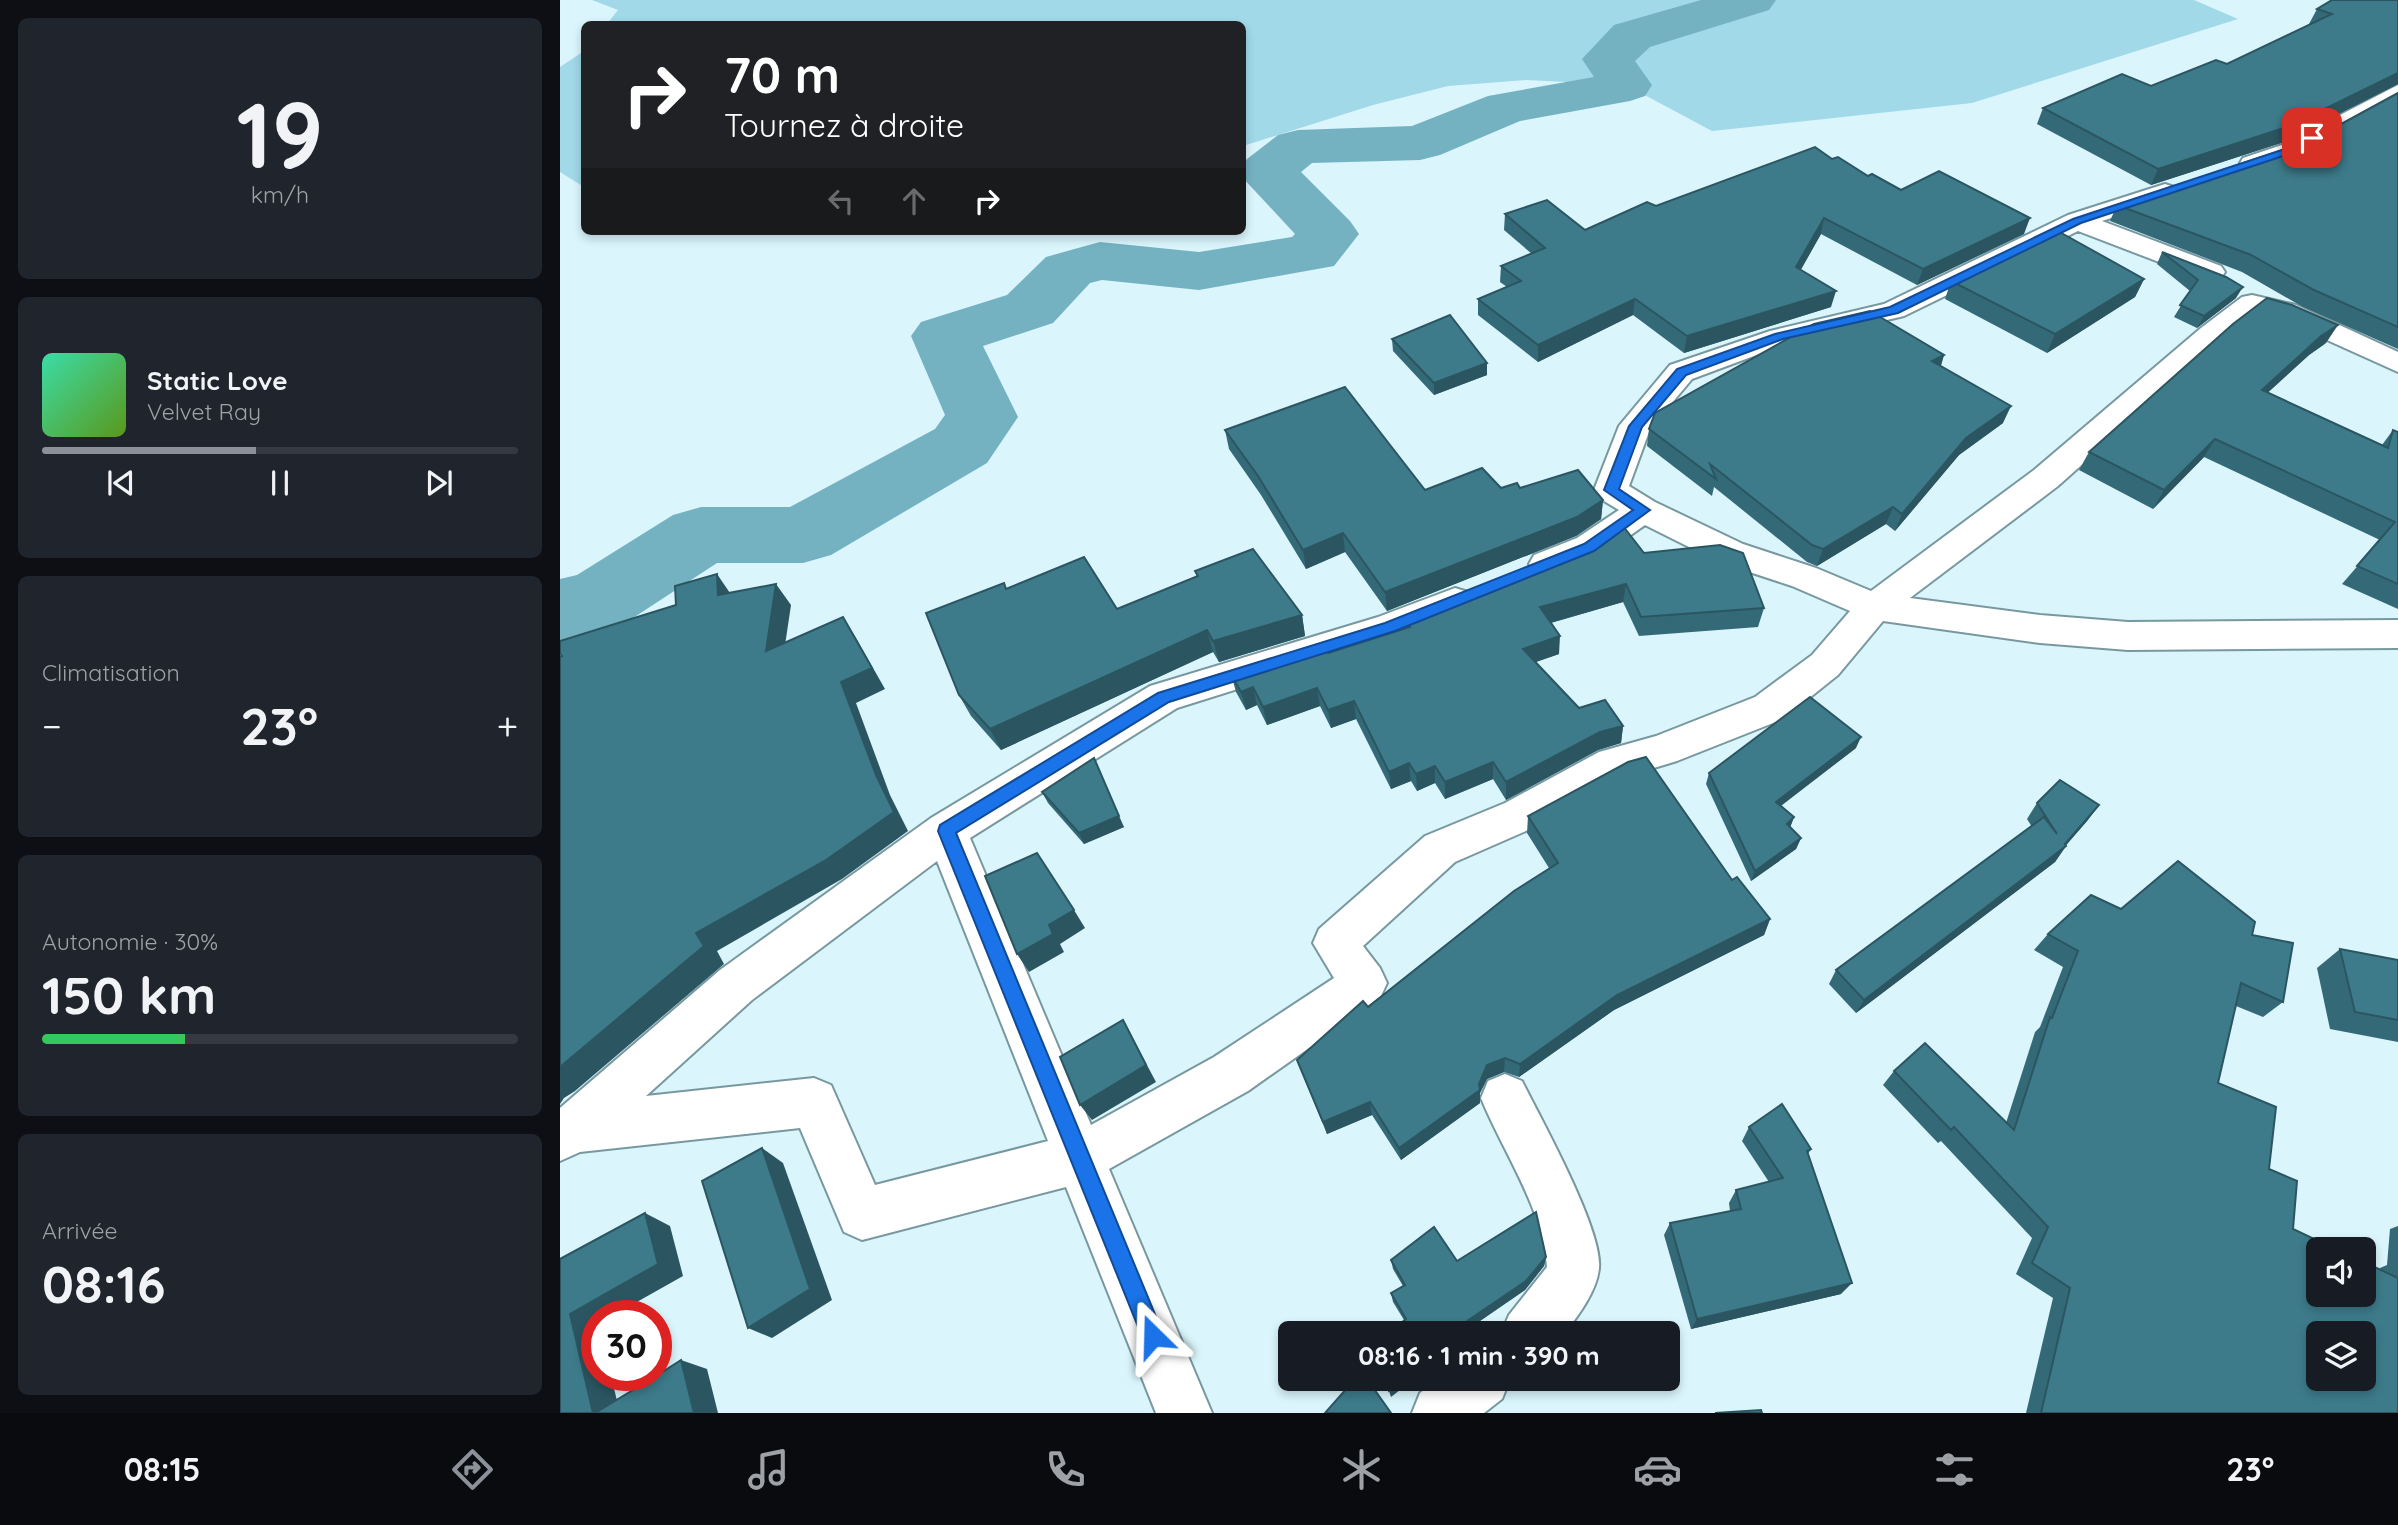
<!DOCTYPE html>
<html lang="fr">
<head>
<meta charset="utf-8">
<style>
  body { margin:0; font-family:Quicksand,sans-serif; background:#20242c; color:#f1f3f6; height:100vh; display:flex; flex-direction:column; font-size:26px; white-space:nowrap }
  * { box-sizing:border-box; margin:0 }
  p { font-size:23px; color:#9ea1a6 }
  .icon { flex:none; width:38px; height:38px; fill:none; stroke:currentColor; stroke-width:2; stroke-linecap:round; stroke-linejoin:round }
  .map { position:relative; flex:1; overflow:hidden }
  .sheet { display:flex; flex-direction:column; gap:18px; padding:18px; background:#0d0f14; width:560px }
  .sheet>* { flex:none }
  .guide { position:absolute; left:21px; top:21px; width:665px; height:214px; border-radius:10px; box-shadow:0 4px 10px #0003; background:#202124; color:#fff; overflow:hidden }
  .buttons { position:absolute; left:1746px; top:1237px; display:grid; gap:14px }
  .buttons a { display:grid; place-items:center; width:70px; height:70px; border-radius:10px; background:#171b24; box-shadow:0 4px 10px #0003; font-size:35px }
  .speed { position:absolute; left:21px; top:1300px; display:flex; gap:14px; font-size:35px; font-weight:700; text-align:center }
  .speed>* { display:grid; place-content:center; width:91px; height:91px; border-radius:50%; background:#171b24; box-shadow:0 4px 10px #0003; line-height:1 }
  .speed .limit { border:10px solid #d22; background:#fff; color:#111 }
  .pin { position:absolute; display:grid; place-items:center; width:60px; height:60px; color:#fff; margin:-30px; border-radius:14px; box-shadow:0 4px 10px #0006 }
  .me { position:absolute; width:77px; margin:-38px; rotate:338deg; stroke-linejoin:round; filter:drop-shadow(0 0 5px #0008) }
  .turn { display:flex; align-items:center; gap:24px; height:147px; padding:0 28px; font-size:32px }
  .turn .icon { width:91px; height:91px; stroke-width:2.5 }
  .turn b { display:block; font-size:49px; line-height:60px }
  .lanes { display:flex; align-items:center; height:66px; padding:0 28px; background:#0003; justify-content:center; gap:35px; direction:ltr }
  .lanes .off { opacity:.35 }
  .big { font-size:52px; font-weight:800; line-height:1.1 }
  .sheet .card { flex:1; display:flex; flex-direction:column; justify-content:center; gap:10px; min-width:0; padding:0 24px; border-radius:10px; background:#20242c }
  .sheet .dial { align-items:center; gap:0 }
  .dial b { font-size:91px; line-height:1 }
  .song { display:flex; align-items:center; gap:21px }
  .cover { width:84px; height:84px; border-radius:10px; background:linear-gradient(135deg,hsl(160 70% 55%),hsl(90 70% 35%)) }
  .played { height:7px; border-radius:4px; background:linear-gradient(90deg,#8c9099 45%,#363941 45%) }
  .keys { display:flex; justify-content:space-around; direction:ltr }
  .heat { display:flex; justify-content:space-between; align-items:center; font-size:38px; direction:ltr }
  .charge { height:10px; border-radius:5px; background:linear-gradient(90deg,#34c759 30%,#363941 0) }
  .trip { position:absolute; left:718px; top:1321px; width:402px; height:70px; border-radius:10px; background:#171b24; box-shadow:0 4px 10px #0003; font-weight:800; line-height:70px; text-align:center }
  .dock { display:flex; height:112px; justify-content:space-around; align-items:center; background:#090b0e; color:#9ea1a6 }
  .dock .icon { width:49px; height:49px }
  .dock .current { color:#8c9099 }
  .dock b { font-size:32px; color:#f1f3f6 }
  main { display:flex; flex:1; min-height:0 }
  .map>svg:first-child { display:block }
  .green { fill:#a1d9e8 }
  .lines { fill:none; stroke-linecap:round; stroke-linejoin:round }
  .river { fill:#74b2c2; fill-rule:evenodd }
  .minor-casing { stroke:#7898a0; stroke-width:4 }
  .minor { fill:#fff; fill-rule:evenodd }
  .wall { fill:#346a77 }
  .shaded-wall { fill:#2b5661 }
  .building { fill:#3d7b8a; stroke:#2b5661; stroke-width:2; fill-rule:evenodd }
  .route { fill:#1a73e8; stroke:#114b97; stroke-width:2 }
</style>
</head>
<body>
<main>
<section class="sheet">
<div class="card dial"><b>19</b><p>km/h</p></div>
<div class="card">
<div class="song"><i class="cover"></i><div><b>Static Love</b><p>Velvet Ray</p></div></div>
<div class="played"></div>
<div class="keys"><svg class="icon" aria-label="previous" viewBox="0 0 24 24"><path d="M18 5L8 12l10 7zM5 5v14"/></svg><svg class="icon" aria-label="pause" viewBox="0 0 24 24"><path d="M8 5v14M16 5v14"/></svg><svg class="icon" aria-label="next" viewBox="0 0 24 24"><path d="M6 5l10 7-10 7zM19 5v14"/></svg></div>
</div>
<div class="card"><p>Climatisation</p>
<div class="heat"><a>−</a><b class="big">23°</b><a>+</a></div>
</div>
<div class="card"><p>Autonomie · 30%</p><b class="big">150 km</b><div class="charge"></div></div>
<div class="card"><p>Arrivée</p><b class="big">08:16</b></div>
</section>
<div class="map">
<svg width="1838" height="1413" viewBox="0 0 1838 1413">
  <rect width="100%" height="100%" fill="#daf5fc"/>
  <g class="green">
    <polygon points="32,0 1634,0 1678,19 1412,103 1152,131 1066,85 967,80 888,86 813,105 683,146 682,24 47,24 58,10"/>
    <polygon points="24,51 24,187 0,172 0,67"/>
  </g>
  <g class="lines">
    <polygon class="river" points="1141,0 1216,0 1209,10 1090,47 1075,61 1092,85 1085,96 1070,101 960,121 880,155 860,160 752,163 741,172 790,221 799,234 774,266 639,290 542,280 530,283 493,323 423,346 458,417 427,463 271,555 243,563 157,563 73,618 0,641 0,579 17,575 113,515 141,507 230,507 375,429 385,415 351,336 361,322 447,295 486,257 518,248 540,242 639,252 732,237 735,234 682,177 682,165 687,159 718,135 738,130 852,126 928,96 1034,77 1022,59 1054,25"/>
    <defs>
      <g id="minor">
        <path d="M1838 85V101C1806 119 1717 177 1683 168L1680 163 1683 158 1722 145Z"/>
        <path d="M1605 184 1614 187 1618 192 1614 197 1542 221 1661 266 1665 272 1661 278 1651 280 1641 278 1518 231 1344 316 1229 343 1132 379 1090 429 1069 486 1095 502 1183 544 1256 568 1311 591 1474 470 1641 328 1682 297 1692 295 1736 305 1838 352V372L1727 322 1696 313 1661 340 1498 486 1350 598 1480 615 1568 622 1838 620V648L1568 650 1480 643 1323 621 1278 675 1223 719 1117 761 1064 777 975 827 895 862 803 946 820 968 827 983 820 998 688 1091 549 1169 652 1413H596L506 1187 302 1240 284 1232 240 1128 20 1152 0 1161V1108L160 970 371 818 590 686 818 617 895 588 908 592 913 601 908 610 843 637 617 708 410 838 531 1125 654 1057 774 978 753 943 759 929 865 836 945 803 1039 752 1096 736 1195 697 1252 655 1290 611 1232 586 1159 562 1085 525C1058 544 1008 583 974 573L969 564 974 555 1017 538 1059 510 1039 498 1034 490 1059 426 1110 365 1210 331 1324 304 1508 215ZM377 861 488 1141 315 1185 271 1085 254 1078 86 1096 192 1000Z"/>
        <path d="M945 1074 962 1081C981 1119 1043 1230 1039 1268 1037 1291 1018 1316 1004 1334H941L949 1315 987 1267C983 1208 943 1152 921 1098L928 1081Z"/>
        <polygon points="878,1379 950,1379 942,1399 924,1413 852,1413 860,1393"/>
      </g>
    </defs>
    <use href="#minor" class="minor-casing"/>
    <use href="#minor" class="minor"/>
  </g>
  <g class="wall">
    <polygon points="1838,0 1838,84 1721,143 1591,185 1477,124 1483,108 1591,86 1667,64 1750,24 1749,24 1757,9"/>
    <polygon points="1838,93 1838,349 1743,307 1682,272 1550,221 1557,205 1750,141"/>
    <polygon points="1272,159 1308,176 1341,190 1464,234 1357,285 1261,234 1240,270 1271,307 1124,353 1073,315 978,362 918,315 918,299 947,287 940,282 941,266 972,254 944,230 945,214 1025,230 1096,206"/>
    <polygon points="1602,252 1676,298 1637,328 1614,317 1630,291 1597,264"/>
    <polygon points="1584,279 1575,297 1487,353 1385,299 1391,281"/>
    <polygon points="832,339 927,363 927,375 874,395 833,351"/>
    <polygon points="1766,343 1749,355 1707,393 1822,445 1833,430 1838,432 1838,609 1782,584 1820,540 1644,457 1593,509 1519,470 1529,452"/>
    <polygon points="1384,355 1381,366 1443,423 1399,455 1335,531 1326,524 1257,566 1247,562 1154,487 1152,496 1087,446 1089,429"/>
    <polygon points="665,430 865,490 960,488 1043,500 1041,519 1016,536 827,611 785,552 746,569 701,495 669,449"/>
    <polygon points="1084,553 1204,608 1198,627 1079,636 1063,602 991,623 999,654 975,662 1019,708 1063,726 1061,743 1038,750 946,800 933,779 885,799 875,783 857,791 851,781 831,789 796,719 771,728 760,706 707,725 697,705 686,710 676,692 671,674 768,653 846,628 845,620"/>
    <polygon points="635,571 742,615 745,636 659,662 653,652 441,750 411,716 399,695 446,589 557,609 637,577"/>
    <polygon points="1296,748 1221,806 1234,817 1230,827 1241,838 1236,849 1191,881 1146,784 1149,773"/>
    <polygon points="482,792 564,827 524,844 488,803"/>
    <polygon points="1477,803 1539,805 1527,821 1506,845 1506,846 1495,862 1296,1013 1269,984 1276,970 1472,827 1467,819"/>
    <polygon points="968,816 1172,880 1210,919 1204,935 1054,1010 959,1077 944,1072 927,1079 920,1093 920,1103 841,1160 812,1115 767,1134 742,1073 737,1060 989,868 967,833"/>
    <polygon points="1561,909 1692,935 1723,1002 1703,1017 1676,1006 1658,1083 1709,1169 1733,1229 1820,1269 1820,1268 1827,1265 1830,1229 1838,1226 1838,1413 1466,1413 1493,1298 1456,1274 1472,1238 1381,1141 1378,1143 1323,1085 1334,1071 1446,1123 1475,1032 1480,1027 1503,967 1474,950 1488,934"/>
    <polygon points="1780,949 1838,960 1838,1042 1770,1029 1757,968"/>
    <polygon points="1189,1127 1251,1149 1248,1154 1281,1294 1131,1329 1104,1235 1110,1223 1170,1211 1169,1203 1176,1190 1209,1182 1182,1141"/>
    <polygon points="986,1257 984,1266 965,1290 901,1334 827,1334 844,1320 833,1302 831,1293 843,1286 833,1269 831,1260 897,1261"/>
  </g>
  <g class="shaded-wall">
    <polygon points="1838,73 1838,84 1721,143 1591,185 1598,169"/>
    <polygon points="1264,218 1261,234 1233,284 1236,267"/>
    <polygon points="1470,218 1464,234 1357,285 1363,269"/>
    <polygon points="1584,279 1575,297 1487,353 1495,334"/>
    <polygon points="1683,287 1676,298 1637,328 1644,316"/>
    <polygon points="1276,291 1271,307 1124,353 1127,336"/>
    <polygon points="1075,299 1073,315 978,362 978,345"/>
    <polygon points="1778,325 1766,343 1749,355 1690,409 1702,390 1761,336"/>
    <polygon points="1384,355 1378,373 1372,361"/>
    <polygon points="927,363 927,375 874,395 874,383"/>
    <polygon points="1451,406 1443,423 1399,455 1335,531 1342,514 1406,438"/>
    <polygon points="1655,439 1644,457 1593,509 1604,490"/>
    <polygon points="1043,500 1041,519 1016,536 827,611 825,592"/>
    <polygon points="1333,507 1326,524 1257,566 1263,549"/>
    <polygon points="783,533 785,552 746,569 743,550"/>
    <polygon points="157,574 172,596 158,595"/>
    <polygon points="216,584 231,605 221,672 206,651"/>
    <polygon points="1066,584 1063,602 979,626 980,607"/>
    <polygon points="742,615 745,636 659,662 653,641"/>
    <polygon points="283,617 296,638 325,689 296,703 330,795 348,831 282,879 157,951 164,964 15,1091 4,1098 0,1104 0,1067 136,933 316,775 281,682"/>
    <polygon points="647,630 653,652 441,750 430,729"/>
    <polygon points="1000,636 999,654 962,667 963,649"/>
    <polygon points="693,687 697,705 686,710 681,692"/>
    <polygon points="757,688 760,706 707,725 703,707"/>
    <polygon points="794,701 796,719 771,728 768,710"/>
    <polygon points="1063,726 1061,743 1038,750 946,800 946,782 1040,732"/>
    <polygon points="1301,737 1296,748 1212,812 1216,802"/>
    <polygon points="933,762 933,779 885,799 885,782"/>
    <polygon points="849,763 851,781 831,789 829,772"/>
    <polygon points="875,766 875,783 857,791 856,774"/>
    <polygon points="538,769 564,827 524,844 519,833"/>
    <polygon points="1539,805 1527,821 1502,850 1506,846 1495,862 1296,1013 1304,1000 1505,844"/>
    <polygon points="1234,817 1230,828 1227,824"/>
    <polygon points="1241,838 1236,849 1191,881 1195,871"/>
    <polygon points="514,910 525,928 500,944 504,952 469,972 457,954 489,925"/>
    <polygon points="1210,919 1204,935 1054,1010 959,1077 960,1064 1057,995"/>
    <polygon points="563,1020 596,1082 532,1120 520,1105"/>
    <polygon points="945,1058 944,1072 927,1079 920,1093 920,1103 841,1160 839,1148 919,1084 927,1065"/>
    <polygon points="810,1102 812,1115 767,1134 763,1122"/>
    <polygon points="202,1148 223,1163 272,1300 212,1338 188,1328"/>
    <polygon points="85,1213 110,1226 123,1276 52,1316 37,1316 37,1376 51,1376 60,1413 33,1413 10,1314"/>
    <polygon points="986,1257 984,1266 965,1290 901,1334 888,1334"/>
    <polygon points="1292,1283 1281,1294 1131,1329 1137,1319"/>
    <polygon points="121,1360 147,1369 158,1413 134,1413"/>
    <polygon points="844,1379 854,1379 831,1397 829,1391"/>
  </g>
  <g class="building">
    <polygon points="1772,0 1838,0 1838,73 1730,126 1598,169 1483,108 1562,74 1591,86 1656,60 1667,64 1772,14 1757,9"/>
    <polygon points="1838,93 1838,327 1754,290 1691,255 1557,205 1750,141"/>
    <polygon points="1255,147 1272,159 1278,157 1308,176 1312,174 1341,190 1379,171 1470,218 1363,269 1264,218 1236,267 1276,291 1127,336 1075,299 978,345 918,299 961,281 941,266 985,248 945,214 987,200 1025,230 1087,202 1096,206"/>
    <polygon points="1496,230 1584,279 1495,334 1391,281"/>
    <polygon points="1602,252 1666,277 1683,287 1644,316 1620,305 1638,280"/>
    <polygon points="1707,298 1732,305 1778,325 1761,336 1702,390 1828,448 1833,430 1838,432 1838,584 1797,566 1835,522 1655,439 1604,490 1529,452 1673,324"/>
    <polygon points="1310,311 1384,355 1372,361 1451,406 1406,438 1342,514 1333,507 1263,549 1252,545 1150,464 1156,479 1089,429 1095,413 1254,324"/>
    <polygon points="890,315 927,363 874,383 832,339"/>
    <polygon points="785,387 865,490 922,468 941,488 957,483 960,488 1018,470 1043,500 1017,517 825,592 783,533 743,550 698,476 665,430"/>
    <polygon points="1063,526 1084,553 1160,545 1183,553 1204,608 1081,617 1066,584 980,607 1000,636 963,649 1019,708 1045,700 1063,726 1040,732 946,782 933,762 885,782 875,766 856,774 849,763 829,772 794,701 768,710 757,688 703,707 693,687 681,692 671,674 763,646 768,653 850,627 845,620 1044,540"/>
    <polygon points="693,549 742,615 653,641 647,630 430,729 399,695 366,613 444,583 446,589 524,557 557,609 638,576 635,571"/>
    <polygon points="157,574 158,595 216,584 206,651 283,617 312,668 281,682 316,775 334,812 266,860 136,933 144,946 0,1067 0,657 2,656 0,654 0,641 116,605 115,586"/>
    <polygon points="1250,697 1301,737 1216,802 1234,817 1227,824 1241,838 1195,871 1149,773"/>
    <polygon points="1086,757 1172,880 1177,877 1210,919 1057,995 960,1064 945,1058 927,1065 919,1084 920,1090 839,1148 810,1102 763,1122 737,1060 803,1001 808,1007 954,891 998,863 968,816 1068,762"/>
    <polygon points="534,758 559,816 519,833 482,792"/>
    <polygon points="1500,780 1539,805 1505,844 1506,846 1304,1000 1276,970 1484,817 1497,834 1477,803"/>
    <polygon points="477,853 514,910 489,925 493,934 457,954 425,876"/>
    <path d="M1618 861 1695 922 1692 935 1733 943 1723 1002 1681 983 1658 1083 1716 1107 1709 1169 1737 1181 1733 1229 1777 1250H1759V1295H1804V1262L1838 1278V1413H1481L1510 1288 1472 1263 1488 1227 1394 1127 1391 1130 1334 1071 1365 1043 1454 1130 1490 1017 1492 1018 1518 951 1488 934 1531 895 1561 909ZM1759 1334H1804V1379H1759Z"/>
    <polygon points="1780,949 1838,960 1838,1020 1795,1012"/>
    <polygon points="563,1020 586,1065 520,1105 500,1057"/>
    <polygon points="1222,1104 1251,1149 1247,1151 1292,1283 1137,1319 1110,1223 1181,1209 1176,1190 1223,1178 1189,1127"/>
    <polygon points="202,1148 250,1289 188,1328 142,1181"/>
    <polygon points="976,1212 986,1257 966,1281 888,1334 827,1334 846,1319 831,1293 845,1285 831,1260 874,1227 897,1261"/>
    <polygon points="85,1213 98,1264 10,1314 33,1413 0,1413 0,1259"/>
    <polygon points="121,1360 134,1413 35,1413 96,1376"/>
    <polygon points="795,1379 807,1379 831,1413 765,1413"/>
    <polygon points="824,1379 844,1379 829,1391"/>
    <polygon points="1201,1410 1202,1413 1155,1413"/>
  </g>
  <polygon class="route" points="1752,135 1757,138 1756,140 1735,152 1521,223 1338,313 1223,339 1126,375 1082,427 1059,489 1090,510 1034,551 835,631 609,702 396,833 604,1336 601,1344 593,1348 585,1344 378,831 380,825 598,693 825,623 1024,544 1073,510 1044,490 1069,426 1117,369 1215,334 1330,307 1513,219 1728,148"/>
</svg>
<div class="buttons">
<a><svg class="icon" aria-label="sound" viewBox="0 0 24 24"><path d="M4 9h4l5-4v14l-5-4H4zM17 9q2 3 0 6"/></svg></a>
<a><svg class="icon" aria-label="layers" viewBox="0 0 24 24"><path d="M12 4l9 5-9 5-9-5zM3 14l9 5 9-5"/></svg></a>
</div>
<div class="speed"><div class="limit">30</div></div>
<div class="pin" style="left:1752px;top:138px;background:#d93025"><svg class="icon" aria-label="arrive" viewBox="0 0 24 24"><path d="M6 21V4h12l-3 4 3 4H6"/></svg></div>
<svg class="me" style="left:593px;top:1336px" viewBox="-20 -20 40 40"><path d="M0-17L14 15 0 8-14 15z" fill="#1a73e8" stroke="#fff" stroke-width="4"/></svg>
<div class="trip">08:16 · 1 min · 390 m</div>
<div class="guide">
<div class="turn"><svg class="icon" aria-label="right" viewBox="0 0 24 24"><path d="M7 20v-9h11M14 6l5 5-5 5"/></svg><div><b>70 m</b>Tournez à droite</div></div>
<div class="lanes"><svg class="icon off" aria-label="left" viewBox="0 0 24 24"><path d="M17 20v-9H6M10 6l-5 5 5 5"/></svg><svg class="icon off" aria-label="ahead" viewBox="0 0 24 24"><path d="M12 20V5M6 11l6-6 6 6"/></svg><svg class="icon" aria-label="right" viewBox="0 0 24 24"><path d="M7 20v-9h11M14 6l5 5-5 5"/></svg></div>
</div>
</div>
</main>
<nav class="dock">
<b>08:15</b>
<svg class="icon current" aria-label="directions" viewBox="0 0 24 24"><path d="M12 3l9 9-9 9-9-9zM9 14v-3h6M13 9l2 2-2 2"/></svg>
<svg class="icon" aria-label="music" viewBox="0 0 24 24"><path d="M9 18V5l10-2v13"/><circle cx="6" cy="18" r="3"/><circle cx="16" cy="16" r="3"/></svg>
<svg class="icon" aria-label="phone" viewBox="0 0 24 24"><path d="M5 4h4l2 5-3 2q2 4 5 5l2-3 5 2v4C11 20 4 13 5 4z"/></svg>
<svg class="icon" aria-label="climate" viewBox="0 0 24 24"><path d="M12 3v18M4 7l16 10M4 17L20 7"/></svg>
<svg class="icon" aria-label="car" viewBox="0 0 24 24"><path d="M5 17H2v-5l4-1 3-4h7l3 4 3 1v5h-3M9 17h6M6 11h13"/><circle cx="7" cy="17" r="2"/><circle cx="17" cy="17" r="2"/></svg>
<svg class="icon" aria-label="filters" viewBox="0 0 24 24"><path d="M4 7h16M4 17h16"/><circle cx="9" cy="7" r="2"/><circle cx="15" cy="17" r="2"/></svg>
<b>23°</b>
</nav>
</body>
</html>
